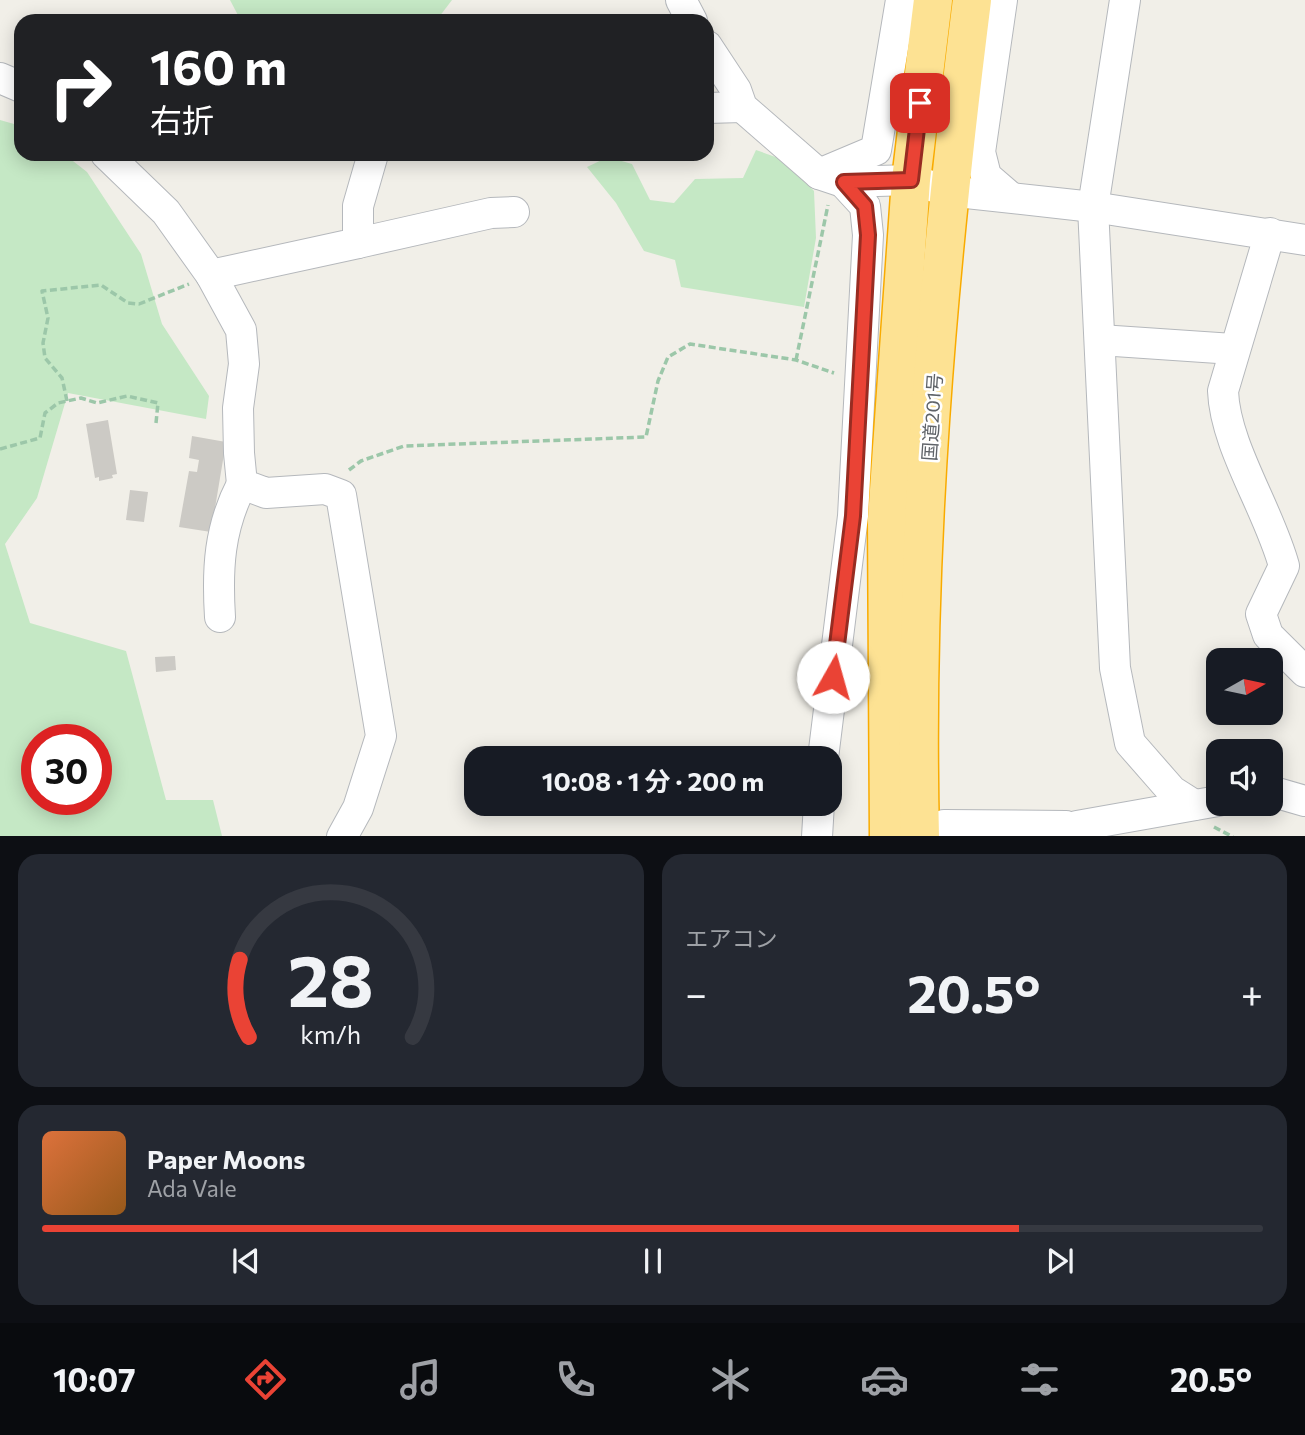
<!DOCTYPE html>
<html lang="ja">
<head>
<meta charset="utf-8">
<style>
  body { margin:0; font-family:Commissioner,"Noto Sans JP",sans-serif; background:#242831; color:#f1f3f6; height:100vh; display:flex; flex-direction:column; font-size:26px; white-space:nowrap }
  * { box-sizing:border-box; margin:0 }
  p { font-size:23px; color:#9ea1a6 }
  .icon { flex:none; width:38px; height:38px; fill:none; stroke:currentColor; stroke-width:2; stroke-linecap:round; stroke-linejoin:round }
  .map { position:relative; height:836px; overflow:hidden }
  .details { display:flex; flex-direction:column; gap:18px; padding:18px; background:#0d0f14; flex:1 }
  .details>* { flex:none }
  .banner { position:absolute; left:14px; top:14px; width:700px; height:147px; border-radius:21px; box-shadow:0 4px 18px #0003; background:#202124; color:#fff; overflow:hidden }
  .needle { width:46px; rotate:81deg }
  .fabs { position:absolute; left:1206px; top:648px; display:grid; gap:14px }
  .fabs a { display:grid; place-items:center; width:77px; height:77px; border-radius:14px; background:#171b24; box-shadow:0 4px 18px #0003; font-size:35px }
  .speed { position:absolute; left:21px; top:724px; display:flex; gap:14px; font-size:35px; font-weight:700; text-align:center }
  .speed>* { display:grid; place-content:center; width:91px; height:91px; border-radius:50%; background:#171b24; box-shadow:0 4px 18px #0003; line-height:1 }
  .speed .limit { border:10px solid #d22; background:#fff; color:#111 }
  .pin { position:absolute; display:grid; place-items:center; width:60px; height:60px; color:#fff; margin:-30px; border-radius:14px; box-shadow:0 4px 10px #0006 }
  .me { position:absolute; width:77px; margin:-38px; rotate:7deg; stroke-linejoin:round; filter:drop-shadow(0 0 5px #0008) }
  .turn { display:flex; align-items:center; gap:24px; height:147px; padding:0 21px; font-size:32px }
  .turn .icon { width:91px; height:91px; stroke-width:2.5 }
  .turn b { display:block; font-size:49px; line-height:60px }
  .big { font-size:52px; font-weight:700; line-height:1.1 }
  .details .tile { flex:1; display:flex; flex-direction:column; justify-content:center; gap:10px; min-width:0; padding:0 24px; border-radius:21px; background:#242831 }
  .details .dial { align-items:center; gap:0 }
  .dial svg { height:182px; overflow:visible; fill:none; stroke:#363941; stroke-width:7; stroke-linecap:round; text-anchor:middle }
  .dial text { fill:#f1f3f6; stroke:none }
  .song { display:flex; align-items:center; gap:21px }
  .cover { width:84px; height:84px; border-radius:10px; background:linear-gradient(135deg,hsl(20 70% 55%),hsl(30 70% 35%)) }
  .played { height:7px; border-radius:4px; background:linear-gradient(90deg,#ea4335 80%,#363941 80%) }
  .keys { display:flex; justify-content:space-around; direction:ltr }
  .heat { display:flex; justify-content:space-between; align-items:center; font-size:38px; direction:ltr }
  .details .tiles { flex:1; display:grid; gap:18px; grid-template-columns:1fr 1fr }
  .tile:last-child { grid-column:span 2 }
  .trip { position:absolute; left:464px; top:746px; width:378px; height:70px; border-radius:21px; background:#171b24; box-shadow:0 4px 18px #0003; font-weight:700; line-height:70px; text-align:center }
  .dock { display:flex; height:112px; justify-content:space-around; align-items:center; background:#090b0e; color:#9ea1a6 }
  .dock .icon { width:49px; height:49px }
  .dock .current { color:#ea4335 }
  .dock b { font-size:32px; color:#f1f3f6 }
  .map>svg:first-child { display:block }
  .green { fill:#c5e8c5; fill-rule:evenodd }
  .building { fill:#cccac5 }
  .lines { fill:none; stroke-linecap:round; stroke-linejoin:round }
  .minor-casing { stroke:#b5b8bc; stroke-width:32 }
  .highway-casing { stroke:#f9ab00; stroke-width:41 }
  .path { stroke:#9cc7a9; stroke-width:3.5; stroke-dasharray:7 3.5; stroke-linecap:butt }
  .minor { stroke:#fff; stroke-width:30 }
  .highway { stroke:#fde293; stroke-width:38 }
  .route-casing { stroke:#982c22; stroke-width:18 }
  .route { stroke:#ea4335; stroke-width:12 }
  .labels { text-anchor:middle; stroke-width:5; stroke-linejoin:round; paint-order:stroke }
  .street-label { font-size:19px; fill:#5f6368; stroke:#fff }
</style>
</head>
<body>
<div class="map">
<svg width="1305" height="837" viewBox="0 0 1305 837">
  <rect width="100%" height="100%" fill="#f1efe8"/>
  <g class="green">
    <polygon points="230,0 452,0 436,21 241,21"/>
    <path d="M0 120 21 126V154H64L87 172 141 254 162 324 209 396 206 419 68 393 37 498 5 544 30 623 126 651 166 800H213L222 836H0ZM96 740V800H37V740Z"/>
    <polygon points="756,150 784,160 814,191 816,238 804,307 681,287 675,260 644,251 616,203 587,167 608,157 632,164 650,200 674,203 695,179 743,178"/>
  </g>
  <g class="building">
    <polygon points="108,420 117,474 112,475 113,478 99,481 99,477 95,478 86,424"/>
    <polygon points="192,436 226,442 211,532 179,527 189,471 197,472 199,460 189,458"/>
    <polygon points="130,490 148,492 144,522 126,520"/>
    <polygon points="175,656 176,670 156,672 155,657"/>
  </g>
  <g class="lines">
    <defs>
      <g id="minor">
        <polyline points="681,0 692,21"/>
        <polyline points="1002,0 980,152 986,176 1008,195"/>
        <polyline points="1125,0 1093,207 1115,668 1130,743 1172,791 1194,805"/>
        <polyline points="707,46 736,90 742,107 819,174 843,182 911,180 948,191 1093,207 1305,240"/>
        <polyline points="0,78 21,87"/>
        <polyline points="707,108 742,107"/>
        <polyline points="106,154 166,212 211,275 241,330 244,364 238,408 239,453 242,484 266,493 325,489 341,495 381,736 358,808 342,837"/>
        <polyline points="819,174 876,150 901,0"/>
        <path d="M1270 233 1223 391C1225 446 1269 510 1284 566L1261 614 1268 635 1305 672"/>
        <polyline points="358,243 491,213 514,212"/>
        <polyline points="211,275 358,243 358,206 373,154"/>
        <polyline points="1100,340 1233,349"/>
        <path d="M220 617C217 569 219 528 242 484"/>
        <polyline points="823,758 853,516 868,235 865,206 843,182"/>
        <polyline points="1270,791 1305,801"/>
        <polyline points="944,825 1066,826"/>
        <polyline points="817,837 819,803"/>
        <polyline points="1044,837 1077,826 1218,801"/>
      </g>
      <g id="highway">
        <polyline points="889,837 887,519 911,180 933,0"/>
        <path d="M920 837C913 557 937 277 972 0"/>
      </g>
    </defs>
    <use href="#minor" class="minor-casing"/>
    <use href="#highway" class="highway-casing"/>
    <g class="path">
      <polyline points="796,360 828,205"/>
      <polyline points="67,401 62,378 45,358 43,343 48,318 42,291 101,285 128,303 139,304 189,284"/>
      <polyline points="0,449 40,438 45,413 58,403 81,398 97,403 127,396 158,403 156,423"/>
      <polyline points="349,470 361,461 404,446 646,437 658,381 668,357 690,344 796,360 834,373"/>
      <polyline points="1214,827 1233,837"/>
    </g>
    <use href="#minor" class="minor"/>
    <use href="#highway" class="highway"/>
  </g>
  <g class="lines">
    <defs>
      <polyline id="route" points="833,677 853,516 868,235 865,206 844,182 911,180 920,103"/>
    </defs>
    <use href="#route" class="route-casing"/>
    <use href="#route" class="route"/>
  </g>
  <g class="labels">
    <g class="street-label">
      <text transform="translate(932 417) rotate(-86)" y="7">国道201号</text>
    </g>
  </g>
</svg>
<div class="fabs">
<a><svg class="needle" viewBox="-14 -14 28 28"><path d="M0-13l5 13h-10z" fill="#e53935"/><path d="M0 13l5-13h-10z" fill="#9ea1a6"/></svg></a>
<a><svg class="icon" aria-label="sound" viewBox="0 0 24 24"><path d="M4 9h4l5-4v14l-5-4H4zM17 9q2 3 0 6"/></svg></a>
</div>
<div class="speed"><div class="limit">30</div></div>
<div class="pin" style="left:920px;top:103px;background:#d93025"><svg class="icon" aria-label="arrive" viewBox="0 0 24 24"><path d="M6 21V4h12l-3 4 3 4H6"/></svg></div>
<svg class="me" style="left:833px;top:677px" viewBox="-20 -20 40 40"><circle r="19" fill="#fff"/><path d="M0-13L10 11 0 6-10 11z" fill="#ea4335"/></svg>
<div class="trip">10:08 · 1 分 · 200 m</div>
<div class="banner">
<div class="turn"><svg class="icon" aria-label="right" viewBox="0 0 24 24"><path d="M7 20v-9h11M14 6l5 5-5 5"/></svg><div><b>160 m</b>右折</div></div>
</div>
</div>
<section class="details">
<div class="tiles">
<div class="tile dial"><svg viewBox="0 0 100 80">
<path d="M14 69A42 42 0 1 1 86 69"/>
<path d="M14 69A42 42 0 0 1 10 35" stroke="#ea4335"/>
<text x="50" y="56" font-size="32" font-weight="700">28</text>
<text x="50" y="72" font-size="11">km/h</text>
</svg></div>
<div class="tile"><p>エアコン</p>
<div class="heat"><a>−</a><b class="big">20.5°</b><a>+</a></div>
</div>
<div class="tile">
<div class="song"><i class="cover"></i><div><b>Paper Moons</b><p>Ada Vale</p></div></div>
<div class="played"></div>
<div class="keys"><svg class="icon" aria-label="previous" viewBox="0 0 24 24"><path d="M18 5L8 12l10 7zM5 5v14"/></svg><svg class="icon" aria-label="pause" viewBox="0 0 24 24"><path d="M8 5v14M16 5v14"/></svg><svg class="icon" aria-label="next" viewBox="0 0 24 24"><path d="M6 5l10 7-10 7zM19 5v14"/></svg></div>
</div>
</div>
</section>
<nav class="dock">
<b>10:07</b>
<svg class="icon current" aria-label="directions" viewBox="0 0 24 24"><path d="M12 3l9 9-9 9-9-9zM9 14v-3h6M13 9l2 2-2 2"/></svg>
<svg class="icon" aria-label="music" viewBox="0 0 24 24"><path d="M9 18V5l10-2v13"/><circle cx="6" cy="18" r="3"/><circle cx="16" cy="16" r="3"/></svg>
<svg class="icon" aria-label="phone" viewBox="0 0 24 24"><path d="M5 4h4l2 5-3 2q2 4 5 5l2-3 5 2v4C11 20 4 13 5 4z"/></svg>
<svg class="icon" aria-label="climate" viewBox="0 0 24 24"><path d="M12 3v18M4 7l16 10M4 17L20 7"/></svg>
<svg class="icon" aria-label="car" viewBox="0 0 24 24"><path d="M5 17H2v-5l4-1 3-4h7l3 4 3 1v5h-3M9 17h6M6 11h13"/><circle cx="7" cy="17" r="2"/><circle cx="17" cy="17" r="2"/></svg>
<svg class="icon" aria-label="filters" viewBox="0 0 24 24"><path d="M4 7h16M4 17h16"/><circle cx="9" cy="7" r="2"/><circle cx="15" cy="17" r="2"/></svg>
<b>20.5°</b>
</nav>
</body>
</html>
